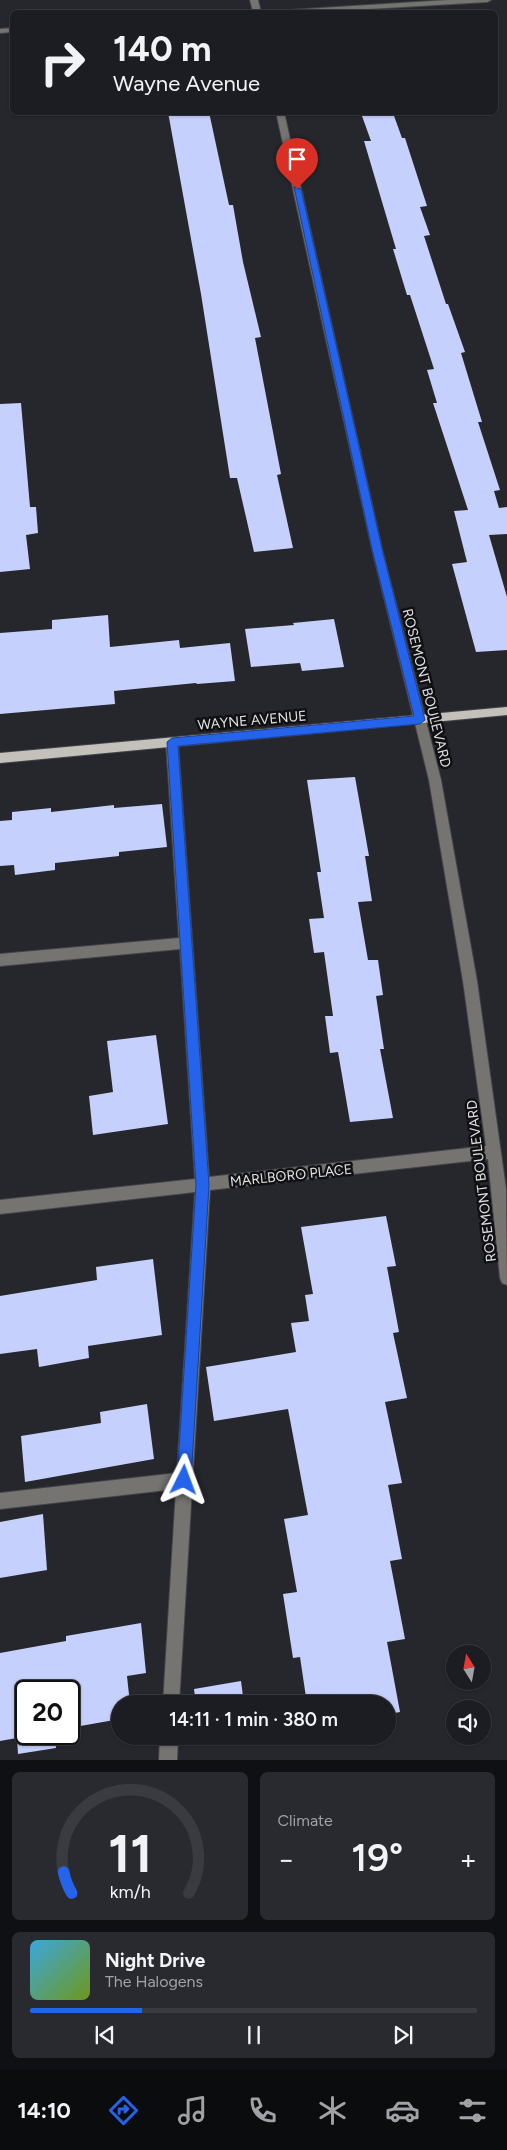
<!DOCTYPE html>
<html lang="en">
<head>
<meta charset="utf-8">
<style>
  body { margin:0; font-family:Figtree,sans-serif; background:#292a2f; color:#f1f3f6; height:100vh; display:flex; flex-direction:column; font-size:19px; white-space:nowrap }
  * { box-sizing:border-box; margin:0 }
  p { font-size:16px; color:#a0a2a5 }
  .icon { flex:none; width:28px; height:28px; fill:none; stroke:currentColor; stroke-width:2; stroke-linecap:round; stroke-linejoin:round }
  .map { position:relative; height:1760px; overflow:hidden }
  .details { display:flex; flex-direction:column; gap:12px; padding:12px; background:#0f1013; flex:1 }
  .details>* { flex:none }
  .hud { position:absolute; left:10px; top:10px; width:488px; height:105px; border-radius:8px; box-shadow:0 1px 4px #0004,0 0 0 1px #3a3b40; background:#1c1d22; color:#f1f3f6; overflow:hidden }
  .needle { width:32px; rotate:349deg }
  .fabs { position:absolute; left:446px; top:1645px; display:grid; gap:10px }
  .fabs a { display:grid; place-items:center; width:45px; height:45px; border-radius:50%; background:#1c1d22; box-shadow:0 1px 4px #0004,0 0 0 1px #3a3b40; font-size:25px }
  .speed { position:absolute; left:15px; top:1680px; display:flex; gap:10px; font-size:25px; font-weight:700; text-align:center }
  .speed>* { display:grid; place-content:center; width:65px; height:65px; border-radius:50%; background:#1c1d22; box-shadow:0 1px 4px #0004,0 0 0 1px #3a3b40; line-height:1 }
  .speed .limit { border:2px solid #111; border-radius:8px; background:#fff; color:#111 }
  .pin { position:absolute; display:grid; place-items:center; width:42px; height:42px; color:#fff; margin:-51px -21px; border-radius:50% 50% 50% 0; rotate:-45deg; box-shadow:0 0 5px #0007 }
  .pin .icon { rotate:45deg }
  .me { position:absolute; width:55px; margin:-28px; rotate:3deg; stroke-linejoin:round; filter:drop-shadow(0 0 4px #0008) }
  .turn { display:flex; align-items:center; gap:18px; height:105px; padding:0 20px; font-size:22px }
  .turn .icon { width:65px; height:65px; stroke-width:2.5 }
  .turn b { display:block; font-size:35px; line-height:42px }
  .big { font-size:38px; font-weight:600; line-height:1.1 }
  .details .tile { flex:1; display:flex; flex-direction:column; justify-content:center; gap:8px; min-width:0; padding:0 18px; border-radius:8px; background:#292a2f }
  .details .dial { align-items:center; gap:0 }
  .dial svg { height:130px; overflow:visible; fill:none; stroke:#3a3b40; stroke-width:7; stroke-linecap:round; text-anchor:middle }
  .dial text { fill:#f1f3f6; stroke:none }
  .song { display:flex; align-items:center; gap:15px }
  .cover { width:60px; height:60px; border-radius:8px; background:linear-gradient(135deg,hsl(200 70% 55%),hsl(80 70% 35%)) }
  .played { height:5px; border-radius:2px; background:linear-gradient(90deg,#2563eb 25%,#3a3b40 25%) }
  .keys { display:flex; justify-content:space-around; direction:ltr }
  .heat { display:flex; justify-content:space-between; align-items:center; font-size:28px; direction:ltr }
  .details .tiles { flex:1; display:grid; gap:12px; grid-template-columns:1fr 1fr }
  .tile:last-child { grid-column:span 2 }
  .trip { position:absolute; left:111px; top:1695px; width:285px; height:50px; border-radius:25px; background:#1c1d22; box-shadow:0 1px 4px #0004,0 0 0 1px #3a3b40; font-weight:600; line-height:50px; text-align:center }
  .dock { display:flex; height:80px; justify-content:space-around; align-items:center; background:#0b0c0e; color:#a0a2a5 }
  .dock .icon { width:35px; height:35px }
  .dock .active { color:#2563eb }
  .dock b { font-size:22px; color:#f1f3f6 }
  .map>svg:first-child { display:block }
  .building { fill:#c6d0fd }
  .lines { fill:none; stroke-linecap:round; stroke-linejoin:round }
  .minor-casing { stroke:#44454a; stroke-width:2 }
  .major-casing { stroke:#44454a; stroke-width:2 }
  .minor { fill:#757471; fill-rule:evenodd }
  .major { fill:#c3c1ba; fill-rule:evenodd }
  .route { fill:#2563eb; stroke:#184099 }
  .labels { text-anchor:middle; stroke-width:5; stroke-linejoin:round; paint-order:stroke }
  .street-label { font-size:14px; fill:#e0e1e5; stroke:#101013 }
</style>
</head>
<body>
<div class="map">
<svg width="507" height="1760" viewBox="0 0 507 1760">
  <rect width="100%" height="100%" fill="#26272d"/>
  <g class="building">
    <polygon points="168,112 209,112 229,205 233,205 243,262 261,337 255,338 281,474 277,475 293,548 254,552 237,478 230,478 201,294"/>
    <polygon points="393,113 402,138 405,138 427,206 420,207 430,235 424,236 446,304 448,304 465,352 461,353 482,422 478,422 500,490 494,491 499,508 507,507 507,534 489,535 507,597 507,650 476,652 452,564 467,562 454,511 468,510 433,403 437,403 427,370 434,369 410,295 407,295 393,249 396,249 364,141 371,141 362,116"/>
    <polygon points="21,403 30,507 36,507 38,533 26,535 30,569 0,572 0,404"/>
    <polygon points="108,615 110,647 179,640 180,648 230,643 235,681 197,684 196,683 114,691 115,704 0,714 0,633 52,629 52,620"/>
    <polygon points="334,619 344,667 302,671 300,663 251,667 245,629 294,625 293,623"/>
    <polygon points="355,777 369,856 365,856 372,901 358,902 368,960 378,960 383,995 376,996 384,1049 380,1049 393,1118 350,1122 338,1052 330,1053 325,1016 333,1016 324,952 314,953 309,919 324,918 317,872 321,872 307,780"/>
    <polygon points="162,804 167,847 119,852 119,856 55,863 55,870 15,875 14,865 0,866 0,821 12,820 12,812 51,808 51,812 114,805 114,808"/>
    <polygon points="156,1035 168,1124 93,1135 89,1096 113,1092 107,1041"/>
    <polygon points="386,1216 396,1266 387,1267 399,1332 393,1333 407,1398 385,1402 402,1483 388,1485 402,1559 390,1561 405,1639 387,1642 400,1712 388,1714 388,1704 307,1704 300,1657 293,1658 283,1594 297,1592 284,1519 308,1515 288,1409 214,1421 206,1367 296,1352 291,1323 309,1321 305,1295 313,1294 301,1227"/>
    <polygon points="153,1259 162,1335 88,1346 89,1358 39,1367 37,1349 0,1354 0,1296 97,1280 96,1267"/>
    <polygon points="147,1404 154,1459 25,1482 21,1436 101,1423 100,1412"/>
    <polygon points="43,1514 47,1570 0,1578 0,1522"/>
    <polygon points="141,1623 146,1673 127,1676 130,1704 120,1704 120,1719 69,1728 69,1691 26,1691 26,1734 55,1734 56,1748 18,1754 17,1738 0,1741 0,1653 66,1641 66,1636"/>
    <polygon points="241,1681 244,1704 196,1704 194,1689"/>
    <polygon points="199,1736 248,1736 200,1744"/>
  </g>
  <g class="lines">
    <defs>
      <g id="minor">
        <polygon points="250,0 258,0 261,12 253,12"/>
        <polygon points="448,0 491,0 487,2 319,12 285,12 289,10"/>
        <polygon points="12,28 12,32 0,33 0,29"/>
        <polygon points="276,112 284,112 382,549 441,780 477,981 506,1189 507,1285 502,1283 500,1278 488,1159 210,1190 179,1704 163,1704 176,1489 0,1509 0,1493 177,1473 195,1192 0,1214 0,1200 195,1179 180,949 0,966 0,954 179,938 166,742 168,739 176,739 178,742 209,1177 486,1146 463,981 429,780 372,549"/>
        <polygon points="160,1736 178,1736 177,1760 159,1760"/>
      </g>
      <polygon id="major" points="507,707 507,715 0,763 0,753"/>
    </defs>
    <use href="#minor" class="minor-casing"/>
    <use href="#major" class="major-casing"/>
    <use href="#minor" class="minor"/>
    <use href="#major" class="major"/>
  </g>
  <polygon class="route" points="294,187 301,189 382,549 425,720 420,724 178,746 209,1185 191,1480 189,1485 184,1488 179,1485 177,1480 196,1185 167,742 172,738 414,716 372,549"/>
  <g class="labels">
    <g class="street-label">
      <text transform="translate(427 688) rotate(76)" y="5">ROSEMONT BOULEVARD</text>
      <text transform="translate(252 720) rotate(-5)" y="5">WAYNE AVENUE</text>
      <text transform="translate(291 1175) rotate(-6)" y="5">MARLBORO PLACE</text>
      <text transform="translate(481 1181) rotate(-97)" y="5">ROSEMONT BOULEVARD</text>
    </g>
  </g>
</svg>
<div class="fabs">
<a><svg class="needle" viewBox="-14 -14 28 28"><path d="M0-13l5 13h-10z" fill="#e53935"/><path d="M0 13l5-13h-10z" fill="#a0a2a5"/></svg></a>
<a><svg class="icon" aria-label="sound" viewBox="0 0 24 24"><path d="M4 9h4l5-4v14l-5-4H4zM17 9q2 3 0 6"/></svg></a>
</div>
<div class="speed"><div class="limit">20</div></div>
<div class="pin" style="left:297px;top:189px;background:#d93025"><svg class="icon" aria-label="arrive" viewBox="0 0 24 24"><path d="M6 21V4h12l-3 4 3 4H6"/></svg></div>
<svg class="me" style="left:184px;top:1480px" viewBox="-20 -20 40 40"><path d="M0-17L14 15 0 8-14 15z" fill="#2563eb" stroke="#fff" stroke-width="4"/></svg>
<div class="trip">14:11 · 1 min · 380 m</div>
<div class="hud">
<div class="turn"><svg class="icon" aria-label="right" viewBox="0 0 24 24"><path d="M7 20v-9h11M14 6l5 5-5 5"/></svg><div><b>140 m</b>Wayne Avenue</div></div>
</div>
</div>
<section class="details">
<div class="tiles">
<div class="tile dial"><svg viewBox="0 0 100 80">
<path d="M14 69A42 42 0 1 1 86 69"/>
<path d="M14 69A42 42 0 0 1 9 56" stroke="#2563eb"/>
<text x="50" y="56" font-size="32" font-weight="700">11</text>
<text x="50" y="72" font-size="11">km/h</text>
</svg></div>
<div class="tile"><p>Climate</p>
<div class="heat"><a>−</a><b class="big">19°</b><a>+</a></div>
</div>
<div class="tile">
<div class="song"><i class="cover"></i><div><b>Night Drive</b><p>The Halogens</p></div></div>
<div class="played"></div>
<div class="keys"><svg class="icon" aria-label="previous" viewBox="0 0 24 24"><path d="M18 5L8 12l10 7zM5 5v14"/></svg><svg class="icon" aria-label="pause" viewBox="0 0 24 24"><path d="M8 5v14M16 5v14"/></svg><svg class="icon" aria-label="next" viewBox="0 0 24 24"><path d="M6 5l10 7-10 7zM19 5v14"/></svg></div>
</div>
</div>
</section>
<nav class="dock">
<b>14:10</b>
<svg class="icon active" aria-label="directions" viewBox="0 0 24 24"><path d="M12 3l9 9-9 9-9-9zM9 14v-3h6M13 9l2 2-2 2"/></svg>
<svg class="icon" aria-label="music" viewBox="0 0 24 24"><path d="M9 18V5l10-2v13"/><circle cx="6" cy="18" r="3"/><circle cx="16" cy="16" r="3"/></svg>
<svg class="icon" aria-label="phone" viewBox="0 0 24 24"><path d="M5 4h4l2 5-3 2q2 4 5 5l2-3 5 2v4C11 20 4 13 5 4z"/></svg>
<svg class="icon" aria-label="climate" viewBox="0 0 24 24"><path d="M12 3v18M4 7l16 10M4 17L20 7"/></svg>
<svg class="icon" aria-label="car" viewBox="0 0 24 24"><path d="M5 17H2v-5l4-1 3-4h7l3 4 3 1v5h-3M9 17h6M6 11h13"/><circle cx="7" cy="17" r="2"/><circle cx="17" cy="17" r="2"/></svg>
<svg class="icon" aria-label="filters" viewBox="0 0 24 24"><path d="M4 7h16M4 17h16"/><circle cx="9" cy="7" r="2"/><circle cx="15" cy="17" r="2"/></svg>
</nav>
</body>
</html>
